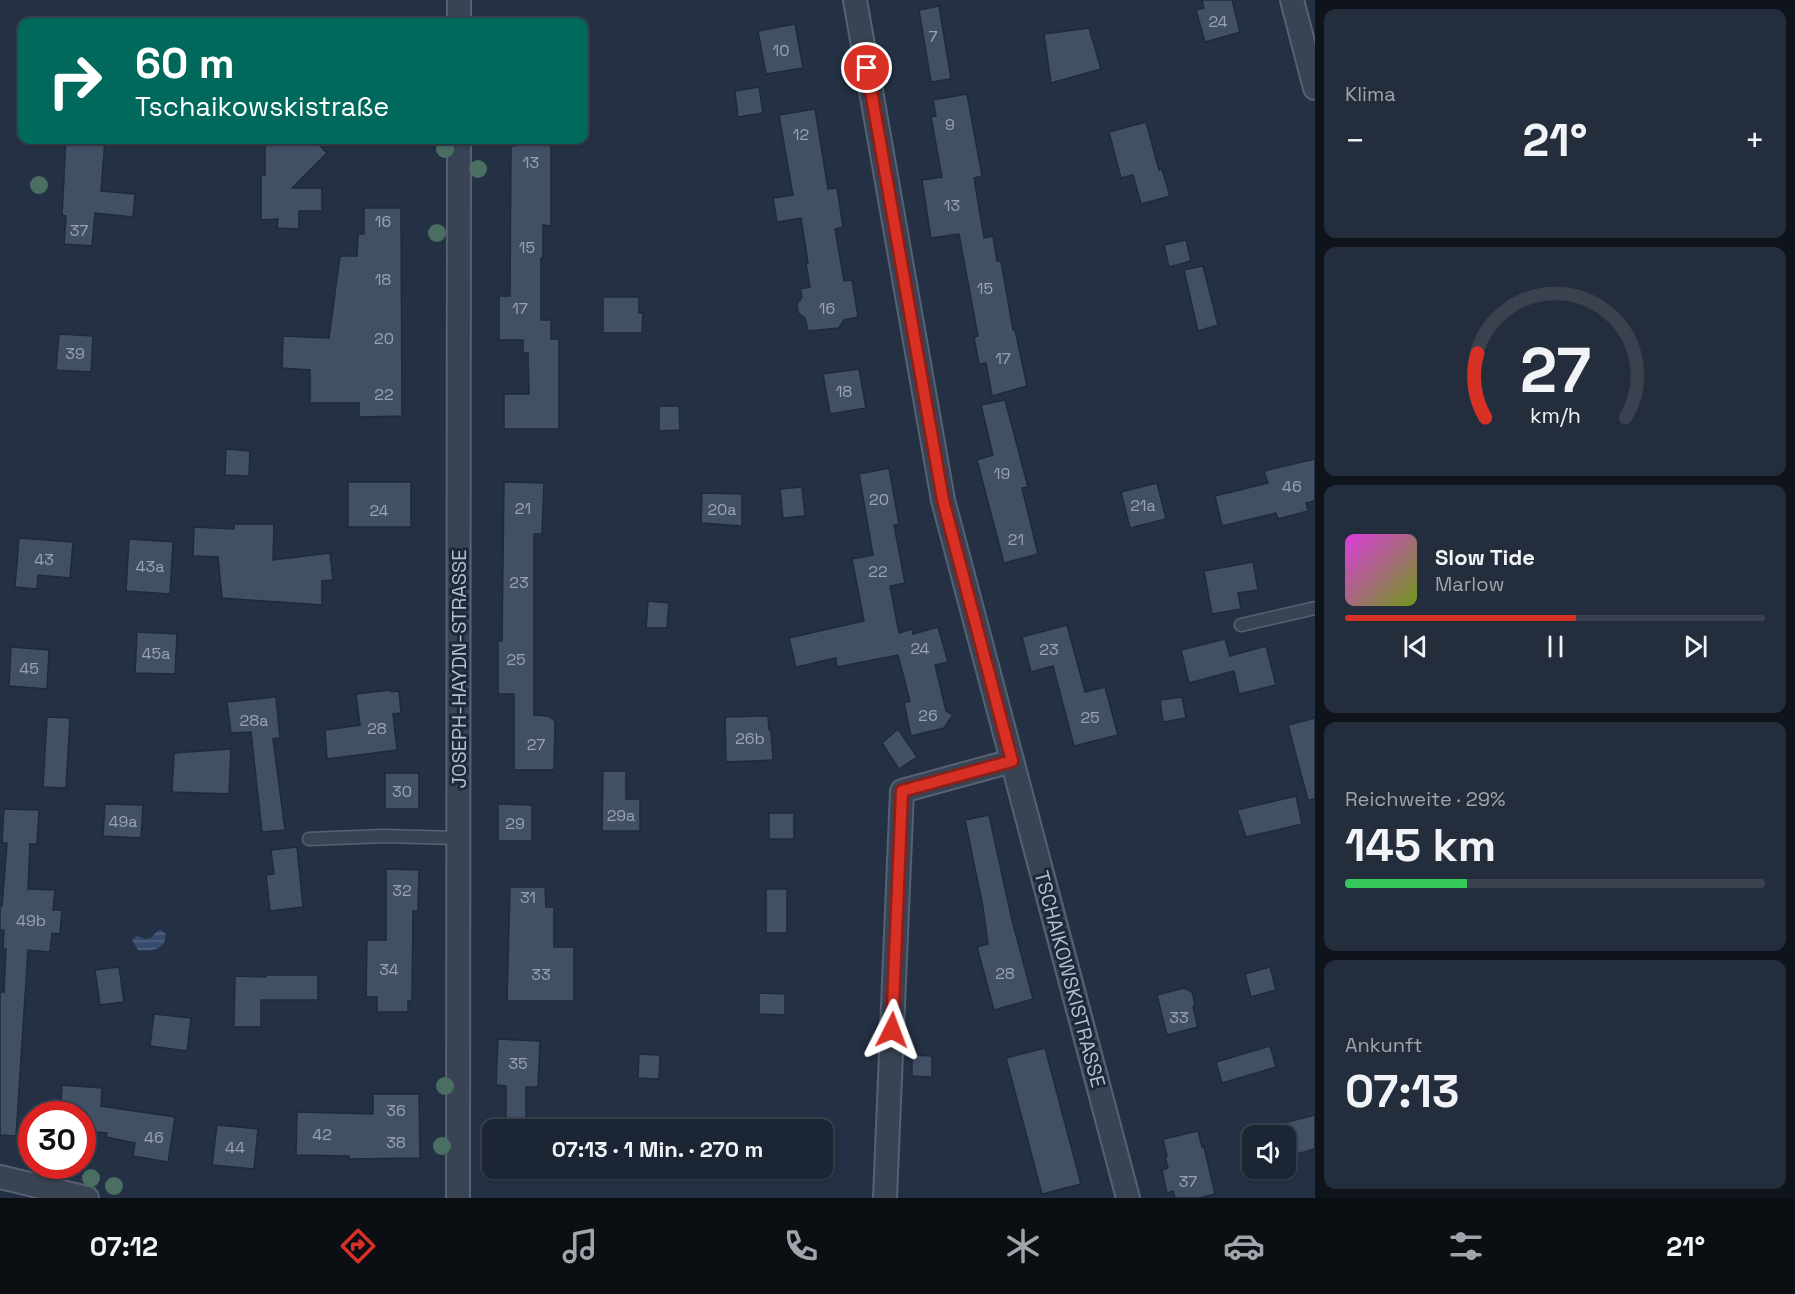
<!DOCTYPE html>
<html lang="de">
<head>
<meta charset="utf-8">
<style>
  body { margin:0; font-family:"Space Grotesk",sans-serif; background:#242d3b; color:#f1f3f6; height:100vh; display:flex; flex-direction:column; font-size:22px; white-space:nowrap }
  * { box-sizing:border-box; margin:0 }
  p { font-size:20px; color:#a0a5ac }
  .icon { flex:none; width:33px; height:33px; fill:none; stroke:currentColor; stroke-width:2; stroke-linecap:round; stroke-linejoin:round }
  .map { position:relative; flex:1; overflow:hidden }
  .drawer { display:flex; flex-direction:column; gap:9px; padding:9px; background:#0f141c; width:480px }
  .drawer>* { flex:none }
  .banner { position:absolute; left:18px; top:18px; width:570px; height:126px; border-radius:12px; box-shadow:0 2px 4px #0004,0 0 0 2px #39424e; background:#00695c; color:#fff; overflow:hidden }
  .controls { position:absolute; left:1242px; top:1125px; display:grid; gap:12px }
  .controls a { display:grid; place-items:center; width:54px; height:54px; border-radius:12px; background:#1b2533; box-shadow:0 2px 4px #0004,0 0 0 2px #39424e; font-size:30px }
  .speed { position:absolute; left:18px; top:1101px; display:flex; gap:12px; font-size:30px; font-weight:700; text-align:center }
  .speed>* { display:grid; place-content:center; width:78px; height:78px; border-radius:50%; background:#1b2533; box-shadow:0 2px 4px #0004,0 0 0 2px #39424e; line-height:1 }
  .speed .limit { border:9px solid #d22; background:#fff; color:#111 }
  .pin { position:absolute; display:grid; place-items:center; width:51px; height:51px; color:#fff; margin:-26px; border:3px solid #fff; border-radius:50%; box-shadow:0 2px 6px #0007 }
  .me { position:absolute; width:66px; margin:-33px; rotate:3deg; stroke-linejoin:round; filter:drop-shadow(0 0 4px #0008) }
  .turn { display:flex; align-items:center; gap:21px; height:126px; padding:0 18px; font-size:27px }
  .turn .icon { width:78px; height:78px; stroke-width:2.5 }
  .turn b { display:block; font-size:42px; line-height:51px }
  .big { font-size:45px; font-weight:600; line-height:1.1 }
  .drawer .tile { flex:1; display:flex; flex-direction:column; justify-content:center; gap:9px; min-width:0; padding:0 21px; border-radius:12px; background:#242d3b }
  .drawer .dial { align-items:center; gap:0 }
  .dial svg { height:156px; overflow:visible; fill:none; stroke:#39424e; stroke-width:7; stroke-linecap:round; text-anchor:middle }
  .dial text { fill:#f1f3f6; stroke:none }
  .song { display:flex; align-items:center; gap:18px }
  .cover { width:72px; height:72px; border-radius:9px; background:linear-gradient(135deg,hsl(300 70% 55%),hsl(80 70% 35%)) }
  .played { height:6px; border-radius:3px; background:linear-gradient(90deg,#d93025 55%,#39424e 55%) }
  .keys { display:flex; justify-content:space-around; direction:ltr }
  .heat { display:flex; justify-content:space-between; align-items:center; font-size:33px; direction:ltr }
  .charge { height:9px; border-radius:4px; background:linear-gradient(90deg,#34c759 29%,#39424e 0) }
  .trip { position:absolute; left:482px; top:1119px; width:351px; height:60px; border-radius:12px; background:#1b2533; box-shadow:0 2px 4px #0004,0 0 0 2px #39424e; font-weight:600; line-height:60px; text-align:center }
  .menu { display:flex; height:96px; justify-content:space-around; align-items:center; background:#0b0f14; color:#a0a5ac }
  .menu .icon { width:42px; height:42px }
  .menu .on { color:#d93025 }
  .menu b { font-size:27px; color:#f1f3f6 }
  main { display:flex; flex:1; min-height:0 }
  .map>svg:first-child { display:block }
  .water { fill:url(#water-rules) }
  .building { fill:#425066; stroke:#1f2a3b; stroke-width:1.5 }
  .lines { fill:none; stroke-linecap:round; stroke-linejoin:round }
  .service-casing { stroke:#576171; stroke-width:15 }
  .minor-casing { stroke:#576171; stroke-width:26 }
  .service { stroke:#384353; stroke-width:12 }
  .minor { stroke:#384353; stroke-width:22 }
  .tree { fill:#4a6e61 }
  .route-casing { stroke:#8d1f18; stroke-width:15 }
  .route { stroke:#d93025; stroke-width:10 }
  .labels { text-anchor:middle; stroke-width:6; stroke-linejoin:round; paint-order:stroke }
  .number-label { font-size:16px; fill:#99a2b3 }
  .street-label { font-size:20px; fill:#b6becd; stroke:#1d2839 }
</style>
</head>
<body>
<main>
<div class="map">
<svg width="1315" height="1198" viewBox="0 0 1315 1198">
  <defs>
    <pattern id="water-rules" width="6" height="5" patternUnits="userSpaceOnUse" patternTransform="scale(1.5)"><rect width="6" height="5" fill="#364b6d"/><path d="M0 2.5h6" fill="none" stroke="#516381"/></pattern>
  </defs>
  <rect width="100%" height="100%" fill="#243144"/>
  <path class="water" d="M161 930 165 933C168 949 151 952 138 950L132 940 137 936 145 939 151 938 157 931Z"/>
  <g class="building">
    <polygon points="1202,0 1232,0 1240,32 1205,42 1196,10 1204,8"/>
    <polygon points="939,6 951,79 931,82 919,10"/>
    <polygon points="795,24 803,68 766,74 758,31"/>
    <polygon points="1089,28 1101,69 1051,83 1044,34"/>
    <polygon points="759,87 763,113 738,117 735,91"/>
    <polygon points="967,94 982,176 974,178 984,238 993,236 997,261 1001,261 1013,330 1015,330 1027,386 992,396 986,363 979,364 974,337 978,336 959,234 931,238 922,180 942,177 931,117 936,116 933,100"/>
    <polygon points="815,109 828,189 837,188 843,227 835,229 844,281 852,280 858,317 844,320 839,328 808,331 805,318 798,313 797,304 802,297 800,289 810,287 806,263 808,263 801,218 777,222 773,198 793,195 779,115"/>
    <polygon points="1146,122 1159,170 1162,169 1170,196 1141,204 1133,175 1121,178 1109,132"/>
    <polygon points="66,140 105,140 101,191 135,194 133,217 95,213 92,246 64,244 66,216 62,215"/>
    <polygon points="265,140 314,140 327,153 292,188 322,188 322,211 299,211 299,229 277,228 278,219 261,220 261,175 265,175"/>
    <polygon points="516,140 551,140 551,226 543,225 543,258 541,258 541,320 551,320 551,339 559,339 559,429 504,429 504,394 529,394 528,353 523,353 523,340 499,340 499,296 510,296 511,146 516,146"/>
    <polygon points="364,208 401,208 402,416 359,417 359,403 310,403 310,370 282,368 283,336 329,338 340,256 357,256 358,234 364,234"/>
    <polygon points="1186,240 1191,261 1169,267 1164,245"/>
    <polygon points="1203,266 1218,325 1198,331 1184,270"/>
    <polygon points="603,297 639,297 639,313 643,313 642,333 603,333"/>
    <polygon points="59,334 93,336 91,372 56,370"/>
    <polygon points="859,369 866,408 830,414 823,374"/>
    <polygon points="1005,400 1028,487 1022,488 1038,554 1004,563 977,460 993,455 981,405"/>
    <polygon points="659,406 679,406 680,430 659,431"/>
    <polygon points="226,449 250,451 249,476 225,475"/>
    <polygon points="1315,459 1315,501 1306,503 1308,511 1278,519 1276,513 1222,526 1215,496 1268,483 1264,471"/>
    <polygon points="889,468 899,524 894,525 905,583 890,586 899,633 912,629 913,634 938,627 948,662 935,665 946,711 953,715 944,728 911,736 904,703 910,701 898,655 837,667 836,658 796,667 789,638 864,621 852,559 873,555 859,474"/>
    <rect x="348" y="482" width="63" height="45"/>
    <polygon points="504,482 544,483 542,534 534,534 534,715 548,716 555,721 554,770 514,770 514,694 498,694 498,641 502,641"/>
    <polygon points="1157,483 1166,519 1130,528 1121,492"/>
    <polygon points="802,487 805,516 783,518 780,489"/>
    <polygon points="702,493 742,494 742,526 701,523"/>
    <polygon points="234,524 274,524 273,560 330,553 333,580 322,581 322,605 222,598 218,557 193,556 194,527 234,529"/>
    <polygon points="19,538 73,542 70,578 38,575 37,589 15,587"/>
    <polygon points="129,539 173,542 170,594 126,591"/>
    <polygon points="1253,562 1258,590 1238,593 1241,609 1212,614 1204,571"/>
    <polygon points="648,601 669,603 667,628 646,628"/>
    <polygon points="1067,625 1085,692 1105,687 1118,735 1074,746 1053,666 1031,672 1022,637"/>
    <polygon points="137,632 177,634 175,674 135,673"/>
    <polygon points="1225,639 1230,656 1266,646 1276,685 1239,694 1234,671 1189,683 1181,650"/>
    <polygon points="11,647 49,650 47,689 9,686"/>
    <polygon points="391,690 391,692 399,691 401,713 393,714 397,750 327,759 325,730 360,725 356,694"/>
    <polygon points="276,697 280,738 273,739 285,830 262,832 251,732 231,733 227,702"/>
    <polygon points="1182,697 1186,718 1163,722 1160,700"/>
    <polygon points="768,716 769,730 771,730 773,760 726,762 725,717"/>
    <polygon points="47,717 70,718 66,788 43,787"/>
    <polygon points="1315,718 1315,799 1308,800 1288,725"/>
    <polygon points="898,729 917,757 899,769 882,743"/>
    <polygon points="231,749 229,794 172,792 174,753"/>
    <polygon points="603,771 626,771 626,799 640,799 640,831 602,831"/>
    <rect x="385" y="773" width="34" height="36"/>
    <polygon points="1296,796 1302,824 1246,837 1237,810"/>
    <polygon points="105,804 143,805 141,838 103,836"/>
    <polygon points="498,804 532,805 532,841 498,841"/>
    <polygon points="4,809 39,810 37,844 30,844 28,889 55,890 53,910 62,910 60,934 52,933 50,952 28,950 16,1136 0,1135 0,992 4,992 6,949 3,949 4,930 0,930 0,906 2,906 7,843 2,843"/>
    <rect x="769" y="813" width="25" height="26"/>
    <polygon points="989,815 1012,920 1033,999 994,1010 977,947 988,944 983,907 965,820"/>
    <polygon points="297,847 303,907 270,911 266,875 274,874 271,850"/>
    <polygon points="386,869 419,870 418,911 413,911 412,1001 408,1001 408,1012 377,1012 377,997 366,997 367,940 386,940"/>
    <polygon points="510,887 545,887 546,907 554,907 554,947 574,947 574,1001 507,1001"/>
    <rect x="766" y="889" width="21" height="44"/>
    <polygon points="119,967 124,1002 100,1005 95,970"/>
    <polygon points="1270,967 1276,990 1251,997 1245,974"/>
    <polygon points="266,975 318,975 318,1000 261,1000 261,1027 234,1027 235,976 266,977"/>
    <polygon points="1184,988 1192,992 1195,1004 1193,1007 1198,1027 1167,1035 1157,995"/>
    <polygon points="759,993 785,994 785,1015 759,1014"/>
    <polygon points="154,1014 191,1018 187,1051 150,1046"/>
    <polygon points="498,1039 540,1041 538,1087 526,1087 526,1128 506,1128 506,1086 496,1085"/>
    <polygon points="1270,1046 1276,1067 1222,1083 1216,1062"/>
    <polygon points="1045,1048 1081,1184 1042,1194 1006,1058"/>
    <polygon points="639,1054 660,1055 659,1079 638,1078"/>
    <polygon points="912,1055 932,1056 932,1077 912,1076"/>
    <polygon points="62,1085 102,1088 101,1106 175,1117 168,1162 133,1156 135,1143 106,1137 107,1133 82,1131 82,1114 60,1114"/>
    <polygon points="373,1094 419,1094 420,1158 349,1159 349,1156 296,1155 297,1112 373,1114"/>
    <polygon points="1315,1115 1315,1149 1289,1156 1286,1143 1286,1136 1283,1136 1280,1124"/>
    <polygon points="217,1125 258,1129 254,1169 212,1165"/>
    <polygon points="1198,1131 1202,1147 1204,1147 1215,1194 1199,1198 1175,1198 1173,1191 1167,1193 1162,1170 1168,1168 1165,1156 1167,1156 1163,1139"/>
  </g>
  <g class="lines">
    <defs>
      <g id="service">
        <polyline points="1241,625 1315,608"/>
        <polyline points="309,839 383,836 459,838"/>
      </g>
      <g id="minor">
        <polyline points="855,0 943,500 1128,1198"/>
        <polyline points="1292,0 1315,88"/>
        <polyline points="459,22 459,0"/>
        <polyline points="0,1177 87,1198"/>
        <polyline points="458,1198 459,140"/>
        <polyline points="885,1198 902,791 1012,761"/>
      </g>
    </defs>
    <use href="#service" class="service-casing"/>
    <use href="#minor" class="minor-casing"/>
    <use href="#service" class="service"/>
    <use href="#minor" class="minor"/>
  </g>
  <g class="tree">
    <circle cx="445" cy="149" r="9"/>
    <circle cx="478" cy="169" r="9"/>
    <circle cx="39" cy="185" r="9"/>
    <circle cx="437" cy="233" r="9"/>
    <circle cx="445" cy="1086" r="9"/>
    <circle cx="442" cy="1146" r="9"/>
    <circle cx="91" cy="1178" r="9"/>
    <circle cx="114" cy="1186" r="9"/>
  </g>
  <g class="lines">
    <defs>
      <polyline id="route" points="867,68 943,500 1012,761 902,791 892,1030"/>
    </defs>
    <use href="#route" class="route-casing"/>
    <use href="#route" class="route"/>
  </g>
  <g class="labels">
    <g class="number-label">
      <text x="1218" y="27">24</text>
      <text x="933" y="42">7</text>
      <text x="781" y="56">10</text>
      <text x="950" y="130">9</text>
      <text x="801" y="140">12</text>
      <text x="531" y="168">13</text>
      <text x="952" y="211">13</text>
      <text x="383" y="227">16</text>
      <text x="79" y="236">37</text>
      <text x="527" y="253">15</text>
      <text x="383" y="285">18</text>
      <text x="985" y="294">15</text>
      <text x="520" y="314">17</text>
      <text x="827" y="314">16</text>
      <text x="384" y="344">20</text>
      <text x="75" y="359">39</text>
      <text x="1003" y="364">17</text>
      <text x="844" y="397">18</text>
      <text x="384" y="400">22</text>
      <text x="1002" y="479">19</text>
      <text x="1292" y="492">46</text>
      <text x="879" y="505">20</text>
      <text x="1143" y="511">21a</text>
      <text x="523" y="514">21</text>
      <text x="722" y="515">20a</text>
      <text x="379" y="516">24</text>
      <text x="1016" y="545">21</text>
      <text x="44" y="565">43</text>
      <text x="150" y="572">43a</text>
      <text x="878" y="577">22</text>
      <text x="519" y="588">23</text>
      <text x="920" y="654">24</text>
      <text x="1049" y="655">23</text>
      <text x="156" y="659">45a</text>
      <text x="516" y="665">25</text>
      <text x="29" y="674">45</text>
      <text x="928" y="721">26</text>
      <text x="1090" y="723">25</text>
      <text x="254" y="726">28a</text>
      <text x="377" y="734">28</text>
      <text x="750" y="744">26b</text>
      <text x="536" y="750">27</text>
      <text x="402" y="797">30</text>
      <text x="621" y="821">29a</text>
      <text x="123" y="827">49a</text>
      <text x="515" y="829">29</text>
      <text x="402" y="896">32</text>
      <text x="528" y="903">31</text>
      <text x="31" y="926">49b</text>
      <text x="389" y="975">34</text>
      <text x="1005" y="979">28</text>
      <text x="541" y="980">33</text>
      <text x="1179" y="1023">33</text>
      <text x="518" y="1069">35</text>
      <text x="396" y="1116">36</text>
      <text x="322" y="1140">42</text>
      <text x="154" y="1143">46</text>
      <text x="396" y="1148">38</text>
      <text x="235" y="1153">44</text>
      <text x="1188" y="1187">37</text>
    </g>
    <g class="street-label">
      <text transform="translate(459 669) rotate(-90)" y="7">JOSEPH-HAYDN-STRASSE</text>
      <text transform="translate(1070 979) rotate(75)" y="7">TSCHAIKOWSKISTRASSE</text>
    </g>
  </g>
</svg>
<div class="controls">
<a><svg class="icon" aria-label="sound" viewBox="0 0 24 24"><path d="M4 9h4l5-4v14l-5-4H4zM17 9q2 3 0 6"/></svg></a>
</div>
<div class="speed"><div class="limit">30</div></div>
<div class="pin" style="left:867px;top:68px;background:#d93025"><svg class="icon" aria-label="arrive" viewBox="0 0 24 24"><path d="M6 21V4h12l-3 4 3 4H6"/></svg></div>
<svg class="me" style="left:892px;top:1030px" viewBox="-20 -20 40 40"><path d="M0-17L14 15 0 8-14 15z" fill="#d93025" stroke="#fff" stroke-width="4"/></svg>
<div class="trip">07:13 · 1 Min. · 270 m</div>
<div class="banner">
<div class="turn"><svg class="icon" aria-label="right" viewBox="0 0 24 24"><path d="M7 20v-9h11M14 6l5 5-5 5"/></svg><div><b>60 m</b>Tschaikowskistraße</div></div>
</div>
</div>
<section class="drawer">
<div class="tile"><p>Klima</p>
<div class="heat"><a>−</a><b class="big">21°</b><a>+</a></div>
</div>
<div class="tile dial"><svg viewBox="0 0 100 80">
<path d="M14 69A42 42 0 1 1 86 69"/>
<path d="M14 69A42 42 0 0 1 10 36" stroke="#d93025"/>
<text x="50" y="56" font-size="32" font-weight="700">27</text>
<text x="50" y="72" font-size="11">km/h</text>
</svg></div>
<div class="tile">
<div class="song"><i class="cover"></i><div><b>Slow Tide</b><p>Marlow</p></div></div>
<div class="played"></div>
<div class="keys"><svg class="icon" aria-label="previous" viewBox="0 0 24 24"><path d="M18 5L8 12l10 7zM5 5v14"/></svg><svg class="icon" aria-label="pause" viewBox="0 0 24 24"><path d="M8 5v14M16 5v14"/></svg><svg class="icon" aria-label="next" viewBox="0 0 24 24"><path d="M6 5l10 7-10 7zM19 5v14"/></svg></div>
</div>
<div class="tile"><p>Reichweite · 29%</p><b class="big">145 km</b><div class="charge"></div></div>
<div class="tile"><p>Ankunft</p><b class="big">07:13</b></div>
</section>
</main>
<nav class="menu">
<b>07:12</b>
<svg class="icon on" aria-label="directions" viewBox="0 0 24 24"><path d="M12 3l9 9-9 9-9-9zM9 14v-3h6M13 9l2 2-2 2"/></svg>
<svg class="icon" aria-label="music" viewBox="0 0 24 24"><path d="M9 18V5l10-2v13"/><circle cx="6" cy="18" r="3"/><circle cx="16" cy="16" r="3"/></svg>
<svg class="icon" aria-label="phone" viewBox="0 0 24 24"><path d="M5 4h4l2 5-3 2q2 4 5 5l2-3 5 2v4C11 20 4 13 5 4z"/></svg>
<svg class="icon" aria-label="climate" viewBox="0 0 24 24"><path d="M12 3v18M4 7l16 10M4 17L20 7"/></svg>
<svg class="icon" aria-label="car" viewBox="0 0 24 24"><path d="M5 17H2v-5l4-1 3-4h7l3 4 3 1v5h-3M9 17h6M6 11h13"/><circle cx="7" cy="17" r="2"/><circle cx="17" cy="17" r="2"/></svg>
<svg class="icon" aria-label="filters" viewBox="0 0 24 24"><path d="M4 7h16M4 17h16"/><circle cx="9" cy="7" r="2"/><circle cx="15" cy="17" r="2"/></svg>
<b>21°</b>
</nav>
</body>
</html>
